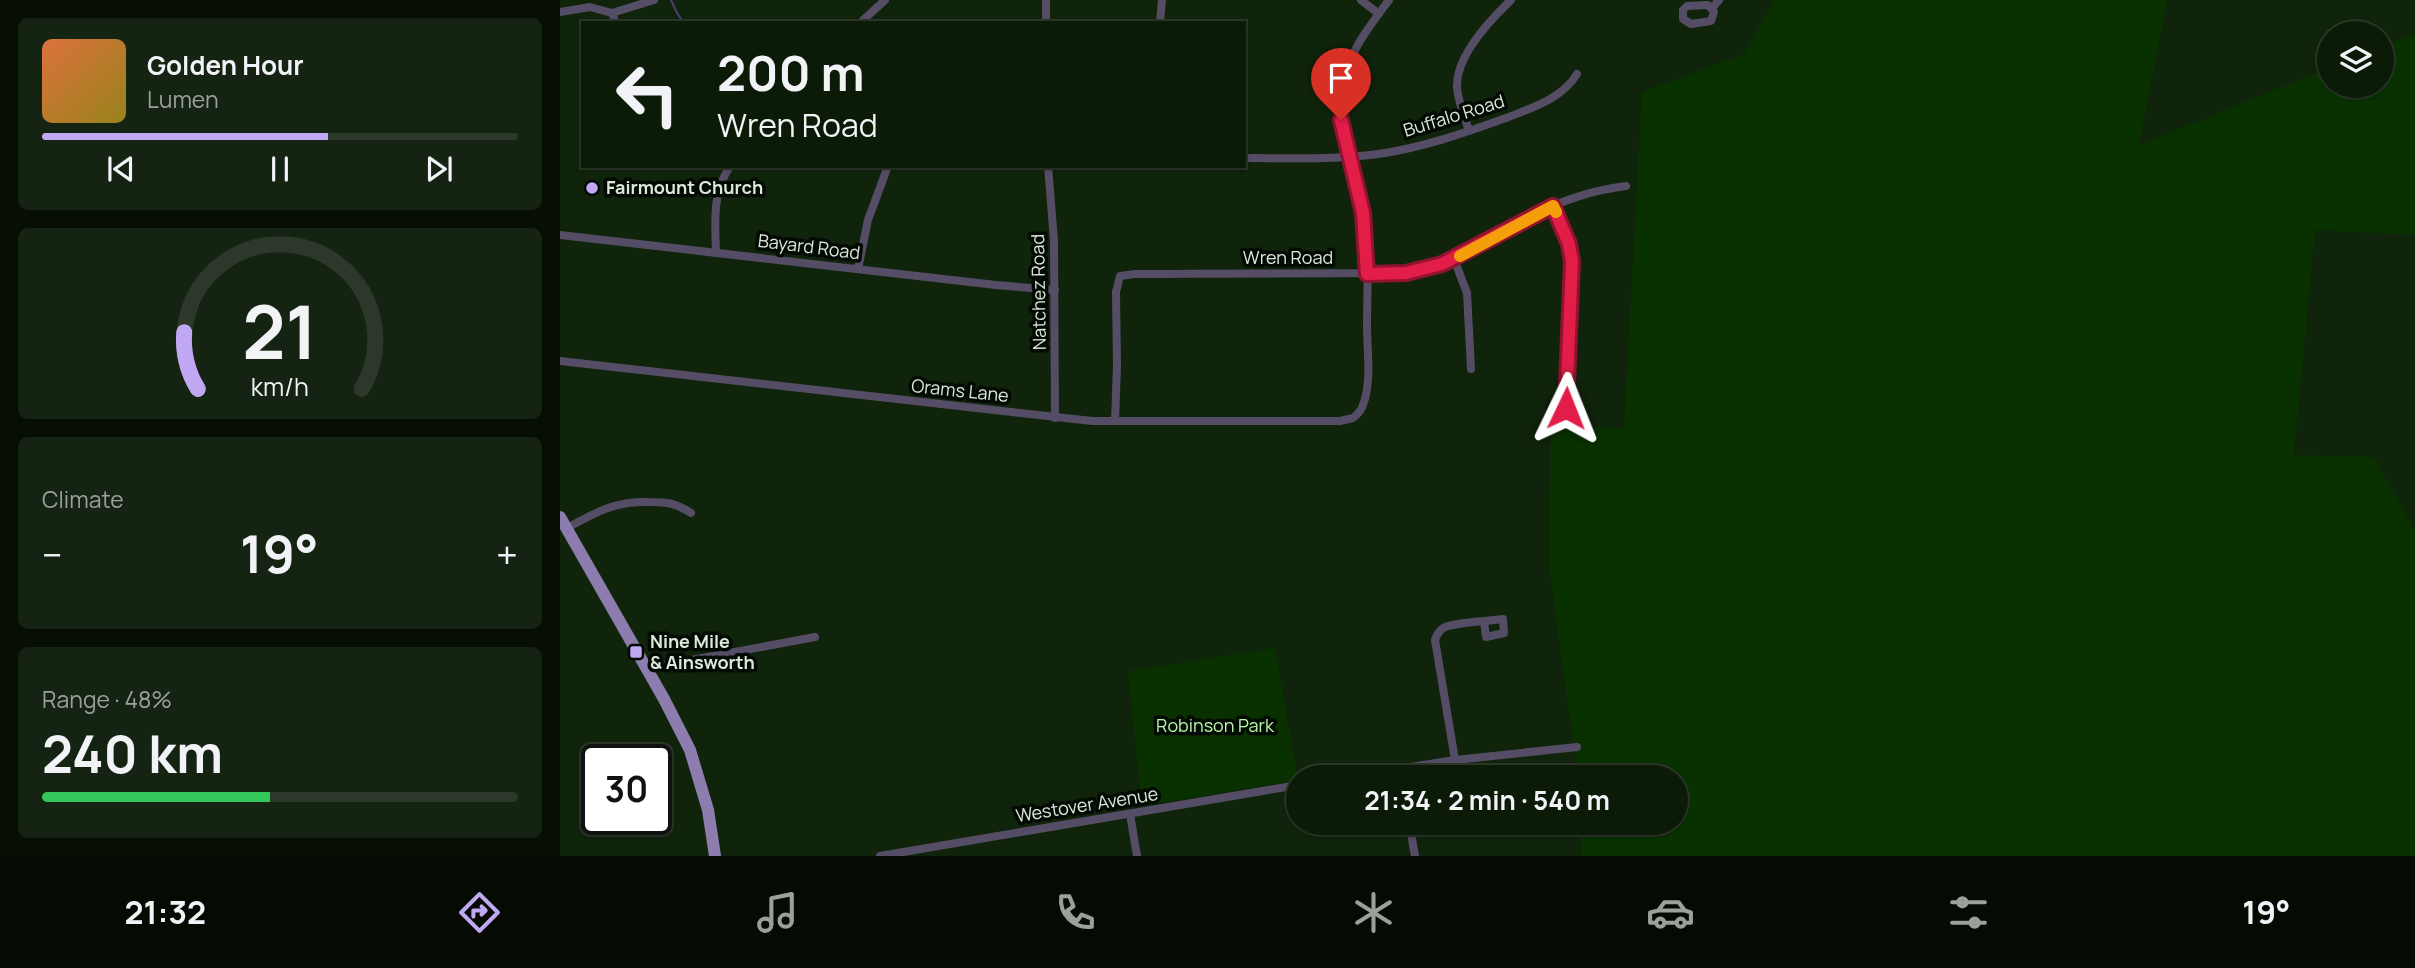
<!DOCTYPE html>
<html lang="en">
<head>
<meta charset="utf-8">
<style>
  body { margin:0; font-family:Manrope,sans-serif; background:#152312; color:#f1f3f6; height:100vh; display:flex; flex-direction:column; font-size:26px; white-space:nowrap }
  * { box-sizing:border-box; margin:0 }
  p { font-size:23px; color:#9aa19c }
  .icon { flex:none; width:38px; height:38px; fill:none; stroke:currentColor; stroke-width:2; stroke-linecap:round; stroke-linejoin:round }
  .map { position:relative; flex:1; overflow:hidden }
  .panel { display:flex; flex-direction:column; gap:18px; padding:18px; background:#070e04; width:560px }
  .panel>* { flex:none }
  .guide { position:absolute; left:21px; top:21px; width:665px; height:147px; border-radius:0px; box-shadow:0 2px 5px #0004,0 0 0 2px #2c3829; background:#0c1a08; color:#f1f3f6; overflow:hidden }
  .controls { position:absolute; left:1757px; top:21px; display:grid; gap:14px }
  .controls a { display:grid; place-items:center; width:77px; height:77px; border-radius:50%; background:#0c1a08; box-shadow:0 2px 5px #0004,0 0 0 2px #2c3829; font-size:35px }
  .speed { position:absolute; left:21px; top:744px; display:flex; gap:14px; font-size:35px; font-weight:700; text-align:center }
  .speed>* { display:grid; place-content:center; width:91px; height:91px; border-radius:50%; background:#0c1a08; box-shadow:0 2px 5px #0004,0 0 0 2px #2c3829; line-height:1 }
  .speed .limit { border:4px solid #111; border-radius:10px; background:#fff; color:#111 }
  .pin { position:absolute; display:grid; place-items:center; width:60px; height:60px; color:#fff; margin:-72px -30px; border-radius:50% 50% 50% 0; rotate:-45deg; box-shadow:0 0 7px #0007 }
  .pin .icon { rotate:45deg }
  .me { position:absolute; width:77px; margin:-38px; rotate:2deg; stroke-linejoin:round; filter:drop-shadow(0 0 5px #0008) }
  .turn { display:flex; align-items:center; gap:24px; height:147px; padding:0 21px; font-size:32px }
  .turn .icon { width:91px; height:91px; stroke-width:2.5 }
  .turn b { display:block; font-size:49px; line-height:60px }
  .big { font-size:52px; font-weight:700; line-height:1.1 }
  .panel .widget { flex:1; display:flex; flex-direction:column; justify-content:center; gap:10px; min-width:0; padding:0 24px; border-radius:10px; background:#152312 }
  .panel .dial { align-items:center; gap:0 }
  .dial svg { height:182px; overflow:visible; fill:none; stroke:#2c3829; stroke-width:7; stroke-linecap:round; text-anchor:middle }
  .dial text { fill:#f1f3f6; stroke:none }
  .song { display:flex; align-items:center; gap:21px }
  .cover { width:84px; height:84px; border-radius:10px; background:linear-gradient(135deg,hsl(20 70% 55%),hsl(50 70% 35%)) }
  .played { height:7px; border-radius:4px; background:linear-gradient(90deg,#c0a8f3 60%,#2c3829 60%) }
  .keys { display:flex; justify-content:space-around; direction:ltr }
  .heat { display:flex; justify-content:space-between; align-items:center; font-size:38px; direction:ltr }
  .charge { height:10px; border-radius:5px; background:linear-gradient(90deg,#34c759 48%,#2c3829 0) }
  .trip { position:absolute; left:726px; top:765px; width:402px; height:70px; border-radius:35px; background:#0c1a08; box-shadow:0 2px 5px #0004,0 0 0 2px #2c3829; font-weight:700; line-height:70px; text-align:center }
  .dock { display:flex; height:112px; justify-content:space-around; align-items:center; background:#050a03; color:#9aa19c }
  .dock .icon { width:49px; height:49px }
  .dock .active { color:#c0a8f3 }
  .dock b { font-size:32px; color:#f1f3f6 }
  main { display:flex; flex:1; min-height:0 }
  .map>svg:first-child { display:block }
  .green { fill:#093100 }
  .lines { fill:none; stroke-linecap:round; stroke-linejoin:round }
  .stream { stroke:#4f3c71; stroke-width:2 }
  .street { stroke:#554d66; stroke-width:8 }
  .primary { stroke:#8d7daf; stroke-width:12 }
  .route-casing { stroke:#92132f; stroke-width:18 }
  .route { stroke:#e11d48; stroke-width:12 }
  .slow { stroke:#f59e0b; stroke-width:12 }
  .poi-dot { fill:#c0a8f3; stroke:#030a03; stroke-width:2.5 }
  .labels { text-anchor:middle; stroke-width:7; stroke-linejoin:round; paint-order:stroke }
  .street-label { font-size:18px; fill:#dce8d9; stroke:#030a03 }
  .poi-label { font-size:18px; font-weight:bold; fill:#dce8d9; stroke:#030a03; text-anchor:start }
  .park-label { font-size:18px; fill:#b8f6aa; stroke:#030a03 }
</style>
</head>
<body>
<main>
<section class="panel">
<div class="widget">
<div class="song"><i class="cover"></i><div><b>Golden Hour</b><p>Lumen</p></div></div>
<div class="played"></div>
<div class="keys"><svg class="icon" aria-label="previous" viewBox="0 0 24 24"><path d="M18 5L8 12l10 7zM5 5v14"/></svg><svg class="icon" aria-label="pause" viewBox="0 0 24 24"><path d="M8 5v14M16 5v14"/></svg><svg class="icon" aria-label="next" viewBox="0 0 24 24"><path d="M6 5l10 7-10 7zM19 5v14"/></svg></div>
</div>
<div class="widget dial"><svg viewBox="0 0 100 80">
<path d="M14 69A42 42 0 1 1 86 69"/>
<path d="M14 69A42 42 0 0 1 8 44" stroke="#c0a8f3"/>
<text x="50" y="56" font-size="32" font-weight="700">21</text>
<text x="50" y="72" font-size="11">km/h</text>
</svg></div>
<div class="widget"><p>Climate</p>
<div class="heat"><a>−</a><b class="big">19°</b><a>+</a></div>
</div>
<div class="widget"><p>Range · 48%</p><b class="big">240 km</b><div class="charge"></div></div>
</section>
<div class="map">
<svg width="1855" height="856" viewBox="0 0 1855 856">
  <rect width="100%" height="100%" fill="#10230b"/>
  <g class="green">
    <polygon points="1214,0 1607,0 1579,145 1769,68 1769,86 1822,86 1822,47 1855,34 1855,235 1755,230 1734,455 1814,457 1855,531 1855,856 1022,856 1020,823 1116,822 1116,777 1018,777 989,566 991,426 1064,428 1082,92 1184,54"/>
    <polygon points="715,648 738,780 582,806 568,671"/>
  </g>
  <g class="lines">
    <polyline class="stream" points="111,0 117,13 124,23"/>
    <g class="street">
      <polyline points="486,0 486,23"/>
      <polyline points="801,0 819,14"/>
      <polygon points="1148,5 1154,12 1151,21 1131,24 1123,19 1123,10 1127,6"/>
      <polyline points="1152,8 1159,0"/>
      <polyline points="0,12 30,7 52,13 94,0"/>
      <polyline points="52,13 56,23"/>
      <polyline points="300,23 325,0"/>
      <polyline points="600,23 602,0"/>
      <path d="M909 131C905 117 898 102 897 88 895 57 930 20 951 0"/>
      <path d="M684 158C729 158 773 160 818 154 862 148 904 133 946 118 971 108 1002 99 1017 74"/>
      <polyline points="488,166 494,240 495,418"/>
      <polyline points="993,206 1009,244 1012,261 1006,408"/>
      <polyline points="0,235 436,285 495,290"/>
      <path d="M156 253C155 221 152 194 170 166"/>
      <polyline points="894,259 907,293 911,369"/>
      <polyline points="298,269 308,220 328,166"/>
      <path d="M0 361 532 421H780L793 418C798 414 801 411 803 405 812 381 807 351 807 326 807 289 810 250 803 214 795 173 775 131 782 88 787 54 809 27 829 0"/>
      <path d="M555 421 557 366 556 292 560 276 575 274 846 273C896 264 930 237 973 215 1003 200 1033 190 1066 186"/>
      <path d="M7 528C37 512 54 501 89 502 108 502 115 503 131 513"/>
      <polyline points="87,671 99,666 255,637"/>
      <path d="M895 760 875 640C877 634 880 629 885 627 897 622 928 621 943 619L944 633 926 637 924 621"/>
      <polyline points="788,777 895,760 1017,747"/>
      <polyline points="570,814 577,856"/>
      <polyline points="849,822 855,856"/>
      <polyline points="320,856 738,785"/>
    </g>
    <polyline class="primary" points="0,517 104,699 130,750 148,810 155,856"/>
  </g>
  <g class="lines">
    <defs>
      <polyline id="route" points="781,120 803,213 807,274 846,273 882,264 993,206 1009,244 1012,261 1006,408"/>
    </defs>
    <use href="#route" class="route-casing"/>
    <use href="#route" class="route"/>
    <polyline class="slow" points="900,256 993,206 996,212"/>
  </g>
  <g class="poi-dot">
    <circle cx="32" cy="188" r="7"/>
    <rect x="69" y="645" width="14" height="14" rx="3.5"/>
  </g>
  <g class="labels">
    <g class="street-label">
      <text transform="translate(894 116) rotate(-17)" y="6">Buffalo Road</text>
      <text transform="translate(249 247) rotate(7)" y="6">Bayard Road</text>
      <text x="728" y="264">Wren Road</text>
      <text transform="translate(479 292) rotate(-91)" y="6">Natchez Road</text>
      <text transform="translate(400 391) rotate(6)" y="6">Orams Lane</text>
      <text transform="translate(527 805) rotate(-9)" y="6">Westover Avenue</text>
    </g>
    <g class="poi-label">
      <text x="46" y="194">Fairmount Church</text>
      <text x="90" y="648">Nine Mile<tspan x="90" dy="21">&amp; Ainsworth</tspan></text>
    </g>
    <g class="park-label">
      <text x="655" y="732">Robinson Park</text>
    </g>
  </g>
</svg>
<div class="controls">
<a><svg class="icon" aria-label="layers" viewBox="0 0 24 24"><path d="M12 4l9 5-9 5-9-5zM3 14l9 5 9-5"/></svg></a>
</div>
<div class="speed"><div class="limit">30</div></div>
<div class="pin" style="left:781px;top:120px;background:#d93025"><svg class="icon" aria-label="arrive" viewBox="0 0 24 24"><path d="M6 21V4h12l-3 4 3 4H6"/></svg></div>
<svg class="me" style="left:1006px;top:408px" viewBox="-20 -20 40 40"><path d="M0-17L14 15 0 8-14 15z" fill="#e11d48" stroke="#fff" stroke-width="4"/></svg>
<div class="trip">21:34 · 2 min · 540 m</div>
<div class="guide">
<div class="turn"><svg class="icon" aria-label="left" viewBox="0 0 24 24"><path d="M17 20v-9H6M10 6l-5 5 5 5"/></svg><div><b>200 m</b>Wren Road</div></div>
</div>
</div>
</main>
<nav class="dock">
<b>21:32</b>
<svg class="icon active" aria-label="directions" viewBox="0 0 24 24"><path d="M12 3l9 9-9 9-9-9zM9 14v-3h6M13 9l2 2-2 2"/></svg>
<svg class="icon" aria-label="music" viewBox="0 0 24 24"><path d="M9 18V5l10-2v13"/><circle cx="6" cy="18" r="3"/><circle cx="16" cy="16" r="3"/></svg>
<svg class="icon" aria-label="phone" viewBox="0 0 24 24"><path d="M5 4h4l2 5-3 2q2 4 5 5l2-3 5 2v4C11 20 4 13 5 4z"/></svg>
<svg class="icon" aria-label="climate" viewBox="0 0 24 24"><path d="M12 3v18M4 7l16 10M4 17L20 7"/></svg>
<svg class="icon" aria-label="car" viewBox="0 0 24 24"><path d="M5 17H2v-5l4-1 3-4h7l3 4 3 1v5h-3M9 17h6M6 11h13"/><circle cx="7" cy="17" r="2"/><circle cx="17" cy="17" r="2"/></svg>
<svg class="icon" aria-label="filters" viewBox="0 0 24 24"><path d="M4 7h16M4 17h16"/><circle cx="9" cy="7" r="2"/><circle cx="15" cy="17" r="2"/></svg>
<b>19°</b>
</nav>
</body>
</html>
